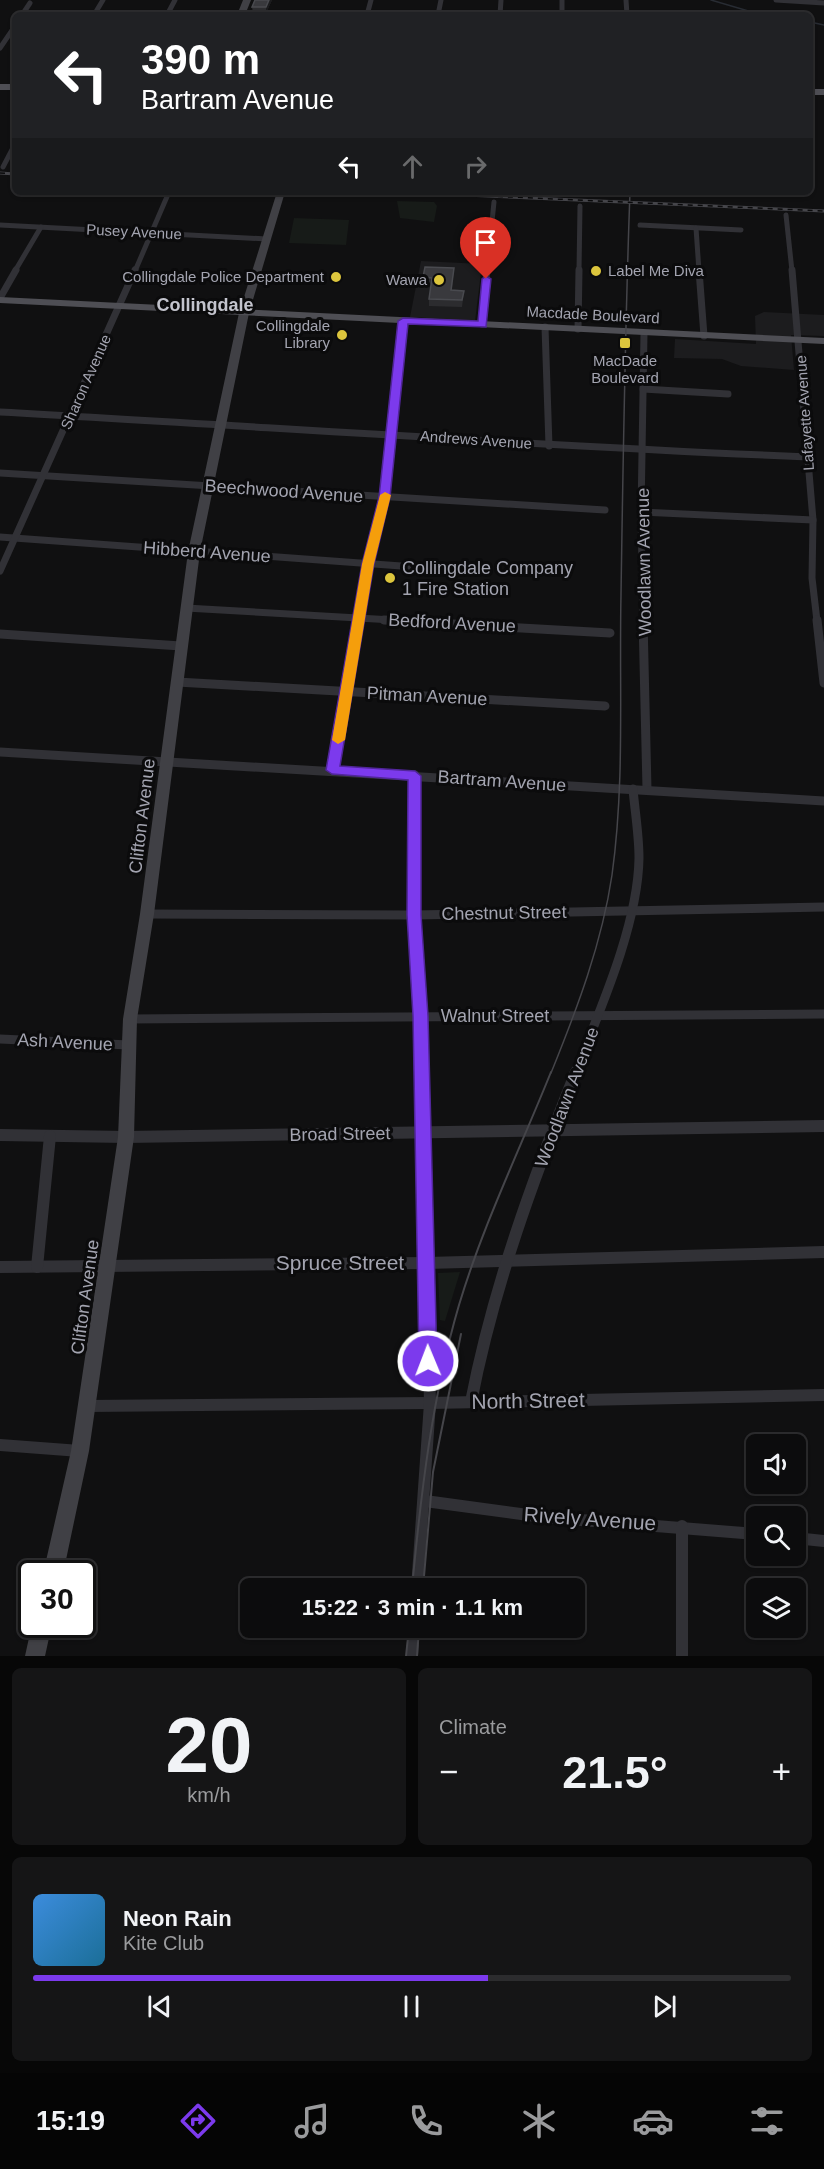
<!DOCTYPE html>
<html lang="en">
<head>
<meta charset="utf-8">
<style>
  body { margin:0; font-family:Arial,sans-serif; background:#151516; color:#f1f3f6; height:100vh; display:flex; flex-direction:column; font-size:22px; white-space:nowrap }
  * { box-sizing:border-box; margin:0 }
  p { font-size:20px; color:#9a9b9d }
  .icon { flex:none; width:33px; height:33px; fill:none; stroke:currentColor; stroke-width:2; stroke-linecap:round; stroke-linejoin:round }
  .map { position:relative; height:1656px; overflow:hidden }
  .details { display:flex; flex-direction:column; gap:12px; padding:12px; background:#070707; flex:1 }
  .details>* { flex:none }
  .banner { position:absolute; left:12px; top:12px; width:801px; height:183px; border-radius:9px; box-shadow:0 2px 4px #0004,0 0 0 2px #2c2c2e; background:#202124; color:#fff; overflow:hidden }
  .controls { position:absolute; left:746px; top:1434px; display:grid; gap:12px }
  .controls a { display:grid; place-items:center; width:60px; height:60px; border-radius:9px; background:#0c0c0d; box-shadow:0 2px 4px #0004,0 0 0 2px #2c2c2e; font-size:30px }
  .speed { position:absolute; left:18px; top:1560px; display:flex; gap:12px; font-size:30px; font-weight:700; text-align:center }
  .speed>* { display:grid; place-content:center; width:78px; height:78px; border-radius:50%; background:#0c0c0d; box-shadow:0 2px 4px #0004,0 0 0 2px #2c2c2e; line-height:1 }
  .speed .limit { border:3px solid #111; border-radius:9px; background:#fff; color:#111 }
  .pin { position:absolute; display:grid; place-items:center; width:51px; height:51px; color:#fff; margin:-62px -26px; border-radius:50% 50% 50% 0; rotate:-45deg; box-shadow:0 0 6px #0007 }
  .pin .icon { rotate:45deg }
  .me { position:absolute; width:66px; margin:-33px; rotate:359deg; stroke-linejoin:round; filter:drop-shadow(0 0 4px #0008) }
  .turn { display:flex; align-items:center; gap:21px; height:126px; padding:0 30px; font-size:27px }
  .turn .icon { width:78px; height:78px; stroke-width:2.5 }
  .turn b { display:block; font-size:42px; line-height:51px }
  .lanes { display:flex; align-items:center; height:57px; padding:0 30px; background:#0003; justify-content:center; gap:30px; direction:ltr }
  .lanes .off { opacity:.35 }
  .big { font-size:45px; font-weight:600; line-height:1.1 }
  .details .card { flex:1; display:flex; flex-direction:column; justify-content:center; gap:9px; min-width:0; padding:0 21px; border-radius:9px; background:#151516 }
  .details .dial { align-items:center; gap:0 }
  .dial b { font-size:78px; line-height:1 }
  .song { display:flex; align-items:center; gap:18px }
  .cover { width:72px; height:72px; border-radius:9px; background:linear-gradient(135deg,hsl(210 70% 55%),hsl(200 70% 35%)) }
  .played { height:6px; border-radius:3px; background:linear-gradient(90deg,#7c3aed 60%,#2c2c2e 60%) }
  .keys { display:flex; justify-content:space-around; direction:ltr }
  .heat { display:flex; justify-content:space-between; align-items:center; font-size:33px; direction:ltr }
  .details .tiles { flex:1; display:grid; gap:12px; grid-template-columns:1fr 1fr }
  .card:last-child { grid-column:span 2 }
  .trip { position:absolute; left:240px; top:1578px; width:345px; height:60px; border-radius:9px; background:#0c0c0d; box-shadow:0 2px 4px #0004,0 0 0 2px #2c2c2e; font-weight:600; line-height:60px; text-align:center }
  .tab-bar { display:flex; height:96px; justify-content:space-around; align-items:center; background:#050505; color:#9a9b9d }
  .tab-bar .icon { width:42px; height:42px }
  .tab-bar .current { color:#7c3aed }
  .tab-bar b { font-size:27px; color:#f1f3f6 }
  .map>svg:first-child { display:block }
  .built { fill:#1c1c1e }
  .green { fill:#171b18 }
  .lines { fill:none; stroke-linecap:round; stroke-linejoin:round }
  .stream { stroke:#282c33; stroke-width:1.5 }
  .street-far3 { stroke:#313136; stroke-width:5 }
  .street-far2 { stroke:#313136; stroke-width:7 }
  .street-far1 { stroke:#313136; stroke-width:9 }
  .street { stroke:#313136; stroke-width:12 }
  .secondary { fill:#404045; fill-rule:evenodd }
  .primary { fill:#4e4e54; fill-rule:evenodd }
  .tram-far1 { stroke:#45454a; stroke-width:1.5 }
  .tram { stroke:#45454a; stroke-width:2 }
  .rail-casing { stroke:#45454a; stroke-width:3 }
  .rail { stroke:#0b0b0c; stroke-width:1.5; stroke-dasharray:5; stroke-linecap:butt }
  .wall { fill:#2c2c2f }
  .shaded-wall { fill:#1b1b1d }
  .building { fill:#39393d; stroke:#494a4f; stroke-width:1.5 }
  .route { fill:#7c3aed; stroke:#51269a; stroke-width:1.5 }
  .slow { fill:#f59e0b }
  .poi-dot { fill:#dcc53d; stroke:#0b0b0c; stroke-width:2 }
  .labels { text-anchor:middle; stroke-width:6; stroke-linejoin:round; paint-order:stroke }
  .far-street-label { font-size:15px; fill:#a3a4b0; stroke:#0b0b0c }
  .far-poi-label { font-size:15px; fill:#a3a4b0; stroke:#0b0b0c; text-anchor:end }
  .far-quarter-label { font-size:18px; font-weight:bold; fill:#c3c4cd; stroke:#0b0b0c }
  .street-label { font-size:18px; fill:#a3a4b0; stroke:#0b0b0c }
  .poi-label { font-size:18px; fill:#a3a4b0; stroke:#0b0b0c; text-anchor:start }
  .near-street-label { font-size:21px; fill:#a3a4b0; stroke:#0b0b0c }
</style>
</head>
<body>
<div class="map">
<svg width="824" height="1656" viewBox="0 0 824 1656">
  <rect width="100%" height="100%" fill="#101011"/>
  <g class="built">
    <polygon points="421,261 482,264 475,321 410,317"/>
    <polygon points="764,312 824,315 824,336 791,335 794,370 741,366 722,359 674,358 675,339 756,344 755,316"/>
  </g>
  <g class="green">
    <polygon points="397,201 434,202 437,206 434,222 400,218"/>
    <polygon points="294,218 349,220 346,245 289,243"/>
    <polygon points="460,1272 445,1321 440,1320 438,1273"/>
  </g>
  <g class="lines">
    <g class="stream">
      <polyline points="711,0 762,15"/>
      <polyline points="810,22 824,25"/>
    </g>
    <g class="street-far3">
      <polyline points="562,0 562,15"/>
      <polyline points="626,0 627,15"/>
      <polyline points="776,0 824,3"/>
      <polyline points="694,13 697,15"/>
      <polyline points="22,15 30,3"/>
      <polyline points="94,15 103,0"/>
      <polyline points="167,15 175,0"/>
      <polyline points="367,15 371,0"/>
      <polyline points="438,15 441,0"/>
      <polyline points="500,15 501,0"/>
      <polyline points="0,48 15,26"/>
      <polyline points="3,167 15,144"/>
      <polyline points="786,215 792,271"/>
      <polyline points="0,225 267,239"/>
      <polyline points="640,225 741,230"/>
      <polyline points="696,228 699,271"/>
      <polyline points="15,271 41,227"/>
      <polyline points="135,271 169,192"/>
      <polyline points="487,271 494,202"/>
      <polyline points="579,271 580,206"/>
    </g>
    <g class="street-far2">
      <polyline points="699,270 704,336"/>
      <polyline points="792,270 813,520 812,578 817,621"/>
      <polyline points="0,298 16,270"/>
      <polyline points="482,324 487,270"/>
      <polyline points="545,327 549,446"/>
      <polyline points="578,329 579,270"/>
      <polyline points="643,389 728,394"/>
      <path d="M0 412C269 427 538 446 808 457"/>
      <polyline points="0,473 605,510"/>
      <polyline points="641,512 813,520"/>
      <polyline points="0,537 415,567"/>
      <polyline points="0,571 135,270"/>
      <polyline points="186,608 410,621"/>
      <polyline points="358,621 368,564 385,497 403,321"/>
      <polyline points="643,621 641,512 644,334"/>
    </g>
    <g class="street-far1">
      <polyline points="384,620 610,633"/>
      <polyline points="643,620 647,789"/>
      <polyline points="817,620 824,683"/>
      <polyline points="0,634 181,646"/>
      <polyline points="177,682 605,706"/>
      <polyline points="0,752 824,801"/>
      <polyline points="332,770 358,620"/>
      <polyline points="415,775 414,915 422,1073"/>
      <polyline points="147,914 414,915 824,907"/>
      <polyline points="130,1019 824,1014"/>
      <polyline points="0,1039 129,1045"/>
      <path d="M575 1073C600 1010 638 925 639 858 639 835 635 812 633 789"/>
    </g>
    <g class="street">
      <polyline points="0,1135 126,1137 824,1126"/>
      <polyline points="0,1267 427,1263 824,1252"/>
      <polyline points="37,1267 50,1136"/>
      <path d="M471 1402C493 1288 533 1179 576 1072"/>
      <polyline points="87,1406 430,1403 824,1395"/>
      <polyline points="0,1445 80,1451"/>
      <polyline points="425,1501 543,1517 756,1534"/>
      <polyline points="682,1526 682,1656"/>
      <polyline points="795,1538 824,1541"/>
      <polyline points="417,1588 430,1403 422,1072"/>
      <polyline points="412,1656 414,1628"/>
    </g>
    <g class="secondary">
      <polygon points="243,0 251,0 245,15 237,15"/>
      <polygon points="277,192 285,192 249,313 200,552 154,914 137,1019 134,1137 89,1451 63,1574 43,1574 71,1451 118,1137 123,1019 140,914 188,552 239,313"/>
      <polygon points="32,1624 52,1624 45,1656 25,1656"/>
    </g>
    <g class="primary">
      <rect x="0" y="84" width="15" height="6"/>
      <rect x="810" y="89" width="14" height="6"/>
      <polygon points="0,297 824,338 824,344 0,303"/>
    </g>
    <path class="tram-far1" d="M551 1073C577 1009 602 943 612 875 625 782 619 688 621 595 623 460 625 326 630 192"/>
    <g class="tram">
      <path d="M412 1588C421 1493 432 1397 459 1305 483 1225 520 1149 551 1072"/>
      <polyline points="423,1588 433,1472 461,1334"/>
      <polyline points="406,1656 409,1628"/>
      <polyline points="417,1656 419,1628"/>
    </g>
    <defs>
      <g id="rail">
        <polyline points="0,173 15,174"/>
        <polyline points="398,192 824,211"/>
      </g>
    </defs>
    <use href="#rail" class="rail-casing"/>
    <use href="#rail" class="rail"/>
  </g>
  <g class="wall">
    <polygon points="255,0 272,0 266,13 253,13 252,7"/>
    <polygon points="454,268 452,290 464,291 462,307 429,306 429,299 431,285 423,284 423,277"/>
  </g>
  <polygon class="shaded-wall" points="269,0 272,0 266,13 266,7"/>
  <g class="building">
    <polygon points="255,0 269,0 266,7 252,7"/>
    <polygon points="425,267 454,268 451,290 464,291 462,300 429,299 432,278 423,277"/>
  </g>
  <polygon class="route" points="486,276 491,279 486,327 408,324 390,497 374,564 340,766 415,771 421,776 421,915 428,1016 437,1361 434,1367 428,1369 422,1367 419,1361 413,1016 407,915 408,780 332,774 326,770 362,564 379,497 398,321 403,318 478,321 482,279"/>
  <polygon class="slow" points="385,492 391,495 374,564 345,740 338,744 332,740 362,564 380,495"/>
  <g class="poi-dot">
    <circle cx="596" cy="271" r="6"/>
    <circle cx="336" cy="277" r="6"/>
    <circle cx="439" cy="280" r="6"/>
    <circle cx="342" cy="335" r="6"/>
    <rect x="619" y="337" width="12" height="12" rx="3"/>
    <circle cx="390" cy="578" r="6"/>
  </g>
  <g class="labels">
    <g class="far-street-label">
      <text transform="translate(134 232) rotate(3)" y="5">Pusey Avenue</text>
      <text transform="translate(593 315) rotate(3)" y="5">Macdade Boulevard</text>
      <text transform="translate(86 382) rotate(-66)" y="5">Sharon Avenue</text>
      <text transform="translate(805 413) rotate(-94)" y="5">Lafayette Avenue</text>
      <text transform="translate(476 440) rotate(4)" y="5">Andrews Avenue</text>
    </g>
    <g class="far-poi-label">
      <text x="608" y="276" text-anchor="start">Label Me Diva</text>
      <text x="324" y="282">Collingdale Police Department</text>
      <text x="427" y="285">Wawa</text>
      <text x="330" y="331">Collingdale<tspan x="330" dy="17">Library</tspan></text>
      <text x="625" y="366" text-anchor="middle">MacDade<tspan x="625" dy="17">Boulevard</tspan></text>
    </g>
    <g class="far-quarter-label">
      <text x="205" y="311">Collingdale</text>
    </g>
    <g class="street-label">
      <text transform="translate(284 491) rotate(4)" y="6">Beechwood Avenue</text>
      <text transform="translate(207 552) rotate(4)" y="6">Hibberd Avenue</text>
      <text transform="translate(644 562) rotate(-91)" y="6">Woodlawn Avenue</text>
      <text transform="translate(452 623) rotate(3)" y="6">Bedford Avenue</text>
      <text transform="translate(427 696) rotate(3)" y="6">Pitman Avenue</text>
      <text transform="translate(502 781) rotate(4)" y="6">Bartram Avenue</text>
      <text transform="translate(142 816) rotate(-83)" y="6">Clifton Avenue</text>
      <text transform="translate(504 913) rotate(-1)" y="6">Chestnut Street</text>
      <text x="495" y="1022">Walnut Street</text>
      <text transform="translate(65 1042) rotate(3)" y="6">Ash Avenue</text>
      <text transform="translate(567 1097) rotate(-69)" y="6">Woodlawn Avenue</text>
      <text transform="translate(340 1134) rotate(-1)" y="6">Broad Street</text>
      <text transform="translate(85 1297) rotate(-82)" y="6">Clifton Avenue</text>
    </g>
    <g class="poi-label">
      <text x="402" y="574">Collingdale Company<tspan x="402" dy="21">1 Fire Station</tspan></text>
    </g>
    <g class="near-street-label">
      <text x="340" y="1270">Spruce Street</text>
      <text transform="translate(528 1401) rotate(-1)" y="7">North Street</text>
      <text transform="translate(590 1519) rotate(4)" y="7">Rively Avenue</text>
    </g>
  </g>
</svg>
<div class="controls">
<a><svg class="icon" aria-label="sound" viewBox="0 0 24 24"><path d="M4 9h4l5-4v14l-5-4H4zM17 9q2 3 0 6"/></svg></a>
<a><svg class="icon" aria-label="search" viewBox="0 0 24 24"><circle cx="10" cy="10" r="6"/><path d="M15 15l6 6"/></svg></a>
<a><svg class="icon" aria-label="layers" viewBox="0 0 24 24"><path d="M12 4l9 5-9 5-9-5zM3 14l9 5 9-5"/></svg></a>
</div>
<div class="speed"><div class="limit">30</div></div>
<div class="pin" style="left:486px;top:279px;background:#d93025"><svg class="icon" aria-label="arrive" viewBox="0 0 24 24"><path d="M6 21V4h12l-3 4 3 4H6"/></svg></div>
<svg class="me" style="left:428px;top:1361px" viewBox="-20 -20 40 40"><circle r="17" fill="#7c3aed" stroke="#fff" stroke-width="3"/><path d="M0-11L8 9 0 5-8 9z" fill="#fff"/></svg>
<div class="trip">15:22 · 3 min · 1.1 km</div>
<div class="banner">
<div class="turn"><svg class="icon" aria-label="left" viewBox="0 0 24 24"><path d="M17 20v-9H6M10 6l-5 5 5 5"/></svg><div><b>390 m</b>Bartram Avenue</div></div>
<div class="lanes"><svg class="icon" aria-label="left" viewBox="0 0 24 24"><path d="M17 20v-9H6M10 6l-5 5 5 5"/></svg><svg class="icon off" aria-label="ahead" viewBox="0 0 24 24"><path d="M12 20V5M6 11l6-6 6 6"/></svg><svg class="icon off" aria-label="right" viewBox="0 0 24 24"><path d="M7 20v-9h11M14 6l5 5-5 5"/></svg></div>
</div>
</div>
<section class="details">
<div class="tiles">
<div class="card dial"><b>20</b><p>km/h</p></div>
<div class="card"><p>Climate</p>
<div class="heat"><a>−</a><b class="big">21.5°</b><a>+</a></div>
</div>
<div class="card">
<div class="song"><i class="cover"></i><div><b>Neon Rain</b><p>Kite Club</p></div></div>
<div class="played"></div>
<div class="keys"><svg class="icon" aria-label="previous" viewBox="0 0 24 24"><path d="M18 5L8 12l10 7zM5 5v14"/></svg><svg class="icon" aria-label="pause" viewBox="0 0 24 24"><path d="M8 5v14M16 5v14"/></svg><svg class="icon" aria-label="next" viewBox="0 0 24 24"><path d="M6 5l10 7-10 7zM19 5v14"/></svg></div>
</div>
</div>
</section>
<nav class="tab-bar">
<b>15:19</b>
<svg class="icon current" aria-label="directions" viewBox="0 0 24 24"><path d="M12 3l9 9-9 9-9-9zM9 14v-3h6M13 9l2 2-2 2"/></svg>
<svg class="icon" aria-label="music" viewBox="0 0 24 24"><path d="M9 18V5l10-2v13"/><circle cx="6" cy="18" r="3"/><circle cx="16" cy="16" r="3"/></svg>
<svg class="icon" aria-label="phone" viewBox="0 0 24 24"><path d="M5 4h4l2 5-3 2q2 4 5 5l2-3 5 2v4C11 20 4 13 5 4z"/></svg>
<svg class="icon" aria-label="climate" viewBox="0 0 24 24"><path d="M12 3v18M4 7l16 10M4 17L20 7"/></svg>
<svg class="icon" aria-label="car" viewBox="0 0 24 24"><path d="M5 17H2v-5l4-1 3-4h7l3 4 3 1v5h-3M9 17h6M6 11h13"/><circle cx="7" cy="17" r="2"/><circle cx="17" cy="17" r="2"/></svg>
<svg class="icon" aria-label="filters" viewBox="0 0 24 24"><path d="M4 7h16M4 17h16"/><circle cx="9" cy="7" r="2"/><circle cx="15" cy="17" r="2"/></svg>
</nav>
</body>
</html>
